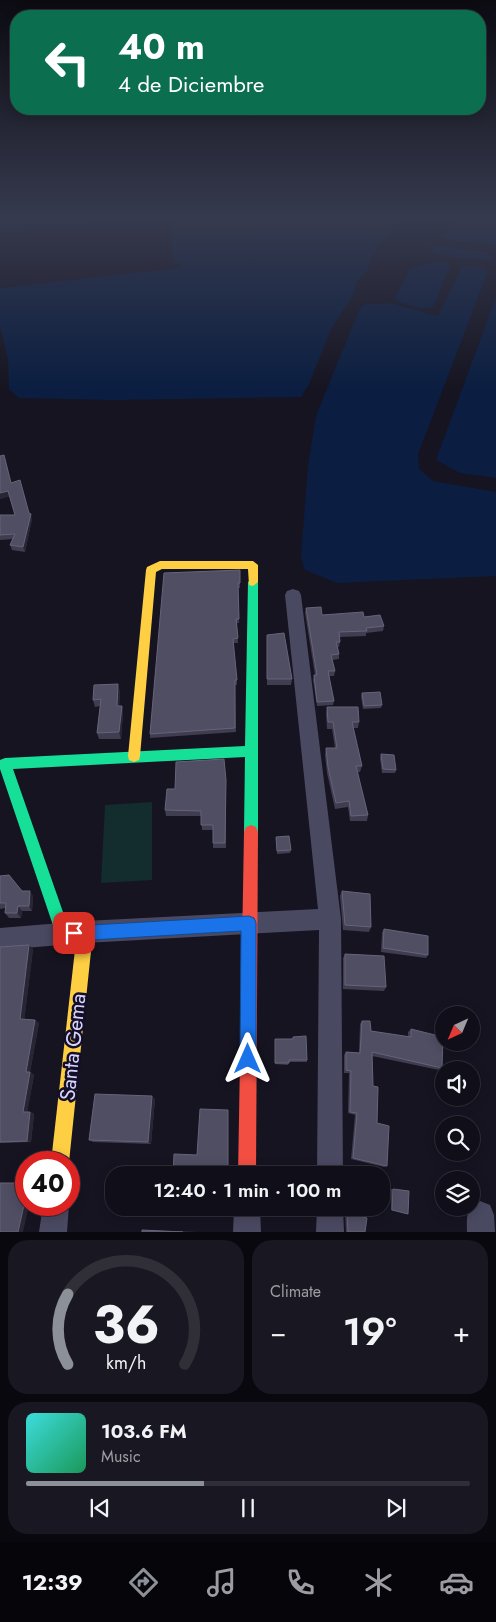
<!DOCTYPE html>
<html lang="en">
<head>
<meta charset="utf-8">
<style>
  body { margin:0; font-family:Jost,sans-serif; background:#191822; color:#f1f3f6; height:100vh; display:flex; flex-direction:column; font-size:19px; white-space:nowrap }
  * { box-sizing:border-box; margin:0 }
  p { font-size:16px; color:#9c9ca2 }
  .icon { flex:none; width:28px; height:28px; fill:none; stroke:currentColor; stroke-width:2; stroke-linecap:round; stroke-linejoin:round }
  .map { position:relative; height:1232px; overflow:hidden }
  .details { display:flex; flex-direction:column; gap:8px; padding:8px; background:#09080e; flex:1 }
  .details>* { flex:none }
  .banner { position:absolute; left:10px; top:10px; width:476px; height:105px; border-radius:20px; box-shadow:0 2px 12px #0003,0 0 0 1px #302f38; background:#0b6e4f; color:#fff; overflow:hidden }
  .needle { width:32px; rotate:224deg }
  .tools { position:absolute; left:435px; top:1006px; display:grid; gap:10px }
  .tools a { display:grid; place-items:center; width:45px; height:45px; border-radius:50%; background:#100f19; box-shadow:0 2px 12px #0003,0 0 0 1px #302f38; font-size:25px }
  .speed { position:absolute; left:15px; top:1151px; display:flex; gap:10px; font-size:25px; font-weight:700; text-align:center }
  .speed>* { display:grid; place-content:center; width:65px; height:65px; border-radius:50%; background:#100f19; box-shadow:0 2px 12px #0003,0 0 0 1px #302f38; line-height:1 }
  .speed .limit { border:8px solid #d22; background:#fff; color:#111 }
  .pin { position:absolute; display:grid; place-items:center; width:42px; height:42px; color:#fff; margin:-21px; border-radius:10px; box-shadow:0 2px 8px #0006 }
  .me { position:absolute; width:55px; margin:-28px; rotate:0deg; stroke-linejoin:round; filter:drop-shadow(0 0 4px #0008) }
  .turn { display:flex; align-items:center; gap:18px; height:105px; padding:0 25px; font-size:22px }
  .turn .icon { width:65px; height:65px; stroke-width:2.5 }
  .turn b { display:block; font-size:35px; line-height:42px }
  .big { font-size:38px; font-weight:600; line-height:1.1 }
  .details .card { flex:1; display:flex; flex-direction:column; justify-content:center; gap:8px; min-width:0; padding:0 18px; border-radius:20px; background:#191822 }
  .details .dial { align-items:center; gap:0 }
  .dial svg { height:130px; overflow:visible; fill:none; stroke:#302f38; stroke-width:7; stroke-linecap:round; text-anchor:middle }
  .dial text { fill:#f1f3f6; stroke:none }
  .song { display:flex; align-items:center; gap:15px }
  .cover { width:60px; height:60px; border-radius:8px; background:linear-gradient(135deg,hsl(180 70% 55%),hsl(150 70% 35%)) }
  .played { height:5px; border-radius:2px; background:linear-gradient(90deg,#8c9099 40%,#302f38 40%) }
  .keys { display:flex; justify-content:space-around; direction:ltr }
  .heat { display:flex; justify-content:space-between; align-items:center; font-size:28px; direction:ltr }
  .details .tiles { flex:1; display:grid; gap:8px; grid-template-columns:1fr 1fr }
  .card:last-child { grid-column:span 2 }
  .trip { position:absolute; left:105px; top:1166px; width:285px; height:50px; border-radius:20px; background:#100f19; box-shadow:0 2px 12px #0003,0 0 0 1px #302f38; font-weight:600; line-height:50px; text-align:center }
  .tabs { display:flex; height:80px; justify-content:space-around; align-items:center; background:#06060a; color:#9c9ca2 }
  .tabs .icon { width:35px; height:35px }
  .tabs .on { color:#8c9099 }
  .tabs b { font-size:22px; color:#f1f3f6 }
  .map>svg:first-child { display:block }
  .green { fill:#132c2d }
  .water { fill:#0b1e41 }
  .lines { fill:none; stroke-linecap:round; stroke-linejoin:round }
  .street { fill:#4a4962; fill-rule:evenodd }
  .fast { fill:#16e098; fill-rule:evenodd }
  .slow { fill:#ffcf43; fill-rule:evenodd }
  .jam { fill:#f24e42; fill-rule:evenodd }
  .wall { fill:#403d50 }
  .shaded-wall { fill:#282635 }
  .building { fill:#504e63; stroke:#66637b }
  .route { fill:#1a73e8; stroke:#114b97 }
  .labels { text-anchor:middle; stroke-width:5; stroke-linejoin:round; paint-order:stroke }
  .near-street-label { font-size:21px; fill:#d9d4ff; stroke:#130f26 }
</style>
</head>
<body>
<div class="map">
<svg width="496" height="1232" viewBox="0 0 496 1232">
  <rect width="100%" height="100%" fill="#161421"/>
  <polygon class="green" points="152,802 152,880 101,883 105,805"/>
  <g class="water">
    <polygon points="0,217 154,217 0,231"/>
    <polygon points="172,217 408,217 383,239 372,255 368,269 356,284 355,292 331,329 309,384 301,397 114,400 19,398 9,389 8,360 0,326 0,288 179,268 181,265 175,263 172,254 170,226 175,222 169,220"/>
    <polygon points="455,217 496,217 496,246 449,240 441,236"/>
    <path d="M432 245 485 252 490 254 492 258 490 260C482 261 440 257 434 253 433 253 429 247 429 247Z"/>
    <path d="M435 261H445L450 265 434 306C423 312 407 304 396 301L395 297 406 278 409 269Z"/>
    <polygon points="469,265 486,268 487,274 418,454 419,469 433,481 496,492 496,576 337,583 305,570 301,557 308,466 316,416 359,310 365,304 389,303 438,316 462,266"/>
    <polygon points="496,297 496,478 460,473 436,460"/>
  </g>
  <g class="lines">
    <g class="street">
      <polygon points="293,589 299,591 301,595 341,919 343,1175 317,1175 319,930 85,943 0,950 0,928 85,921 318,909 285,595 287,591"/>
      <path d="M480 1201 490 1205 494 1215 495 1232H467C467 1217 465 1208 480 1201Z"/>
      <polygon points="69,1203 69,1205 67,1232 39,1232 43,1205 69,1205"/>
      <polygon points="234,1208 260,1208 261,1232 233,1232"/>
      <polygon points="317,1208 343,1208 344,1232 316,1232"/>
    </g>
    <polygon class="fast" points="253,578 258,582 258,832 256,837 251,839 246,837 244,832 245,757 13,769 71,935 68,940 63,943 58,940 0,769 0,760 5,758 245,746 248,582"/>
    <g class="slow">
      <polygon points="160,561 253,561 258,565 258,582 253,586 249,585 248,569 162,569 156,572 140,756 139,760 134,762 129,760 128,756 146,570 147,567"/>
      <polygon points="85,924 90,927 93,932 69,1162 51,1162 77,932 80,927"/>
    </g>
    <polygon class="jam" points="251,825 256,827 258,832 256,1175 238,1175 244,832 246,827"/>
  </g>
  <g class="wall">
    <polygon points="0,456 5,460 11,483 32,519 25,552 12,550 10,545 13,539 0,540 0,515 15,515 10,496 0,499"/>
    <polygon points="240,570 240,588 238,588 239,623 237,623 238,643 233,643 237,680 237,685 235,685 236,732 150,738 150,734"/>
    <polygon points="306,608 322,615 364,617 384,626 383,631 366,633 366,636 340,637 340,642 339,647 338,647 339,654 339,659 332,660 335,671 334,676 329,676 334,701 333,705 317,706 313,680 314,675 315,675 305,613"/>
    <polygon points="267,635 292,679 291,685 267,685"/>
    <polygon points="120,691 119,706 122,706 123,712 121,739 99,739 97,733 100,706 95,707 93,700"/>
    <polygon points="362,693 382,705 381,708 363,709 361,696"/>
    <polygon points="327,707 359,722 358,728 353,728 362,766 360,772 357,772 368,815 367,821 350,821 348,807 335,809 327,773 325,755 326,748 335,748 332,729 327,729 326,714"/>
    <polygon points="381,754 396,770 395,773 382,773 380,758"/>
    <polygon points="226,786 226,848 213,848 213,830 202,830 201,816 166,816 165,810 175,789"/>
    <polygon points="276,837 291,850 290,853 277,854"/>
    <polygon points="0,876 22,891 33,896 32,911 22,911 21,918 9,918 5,913 5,908 0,909"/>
    <polygon points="342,891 371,927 369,932 343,930 340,896"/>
    <polygon points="384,929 428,955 426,958 381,952 382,932"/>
    <polygon points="0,947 33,949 24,1020 35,1020 39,1023 30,1072 34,1075 27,1112 30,1112 34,1114 31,1142 0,1143"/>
    <polygon points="345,954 386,987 384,991 343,989 343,958"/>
    <polygon points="362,1021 371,1031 408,1037 408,1032 411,1029 442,1068 439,1070 372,1056 373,1086 377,1123 387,1166 384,1167 351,1159 355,1115 348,1113 349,1073 344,1073 344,1055 346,1052 359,1053 360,1024"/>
    <polygon points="292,1038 307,1060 307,1062 289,1062 288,1065 275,1064 275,1039 292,1039"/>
    <polygon points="155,1099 151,1144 93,1142 89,1140"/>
    <polygon points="391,1189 393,1189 407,1213 391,1210"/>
    <polygon points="345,1212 347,1212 365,1232 346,1232"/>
    <polygon points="142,1230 144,1230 197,1232 142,1232"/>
  </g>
  <g class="shaded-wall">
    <polygon points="8,491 10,496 0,499 0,493"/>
    <polygon points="31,514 32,519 25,552 23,547"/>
    <polygon points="118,684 120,691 119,713 117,706"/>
    <polygon points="122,706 123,712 121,739 119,732"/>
    <polygon points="30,891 33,896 32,911 29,906"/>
    <polygon points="18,906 22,911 21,918 17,913"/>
    <polygon points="29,945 33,949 24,1023 20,1019"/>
    <polygon points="35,1020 39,1023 30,1072 34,1075 27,1114 23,1112 26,1072"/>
    <polygon points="152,1096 155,1099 151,1144 148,1142"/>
    <polygon points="30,1112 34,1114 31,1142 27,1141"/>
    <polygon points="26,1196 26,1205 29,1205 23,1232 18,1232"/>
  </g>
  <g class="building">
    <polygon points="4,455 11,483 20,480 29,513 31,514 23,547 10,545 15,534 0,535 0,515 15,515 8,491 0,493 0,456"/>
    <polygon points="240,570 240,583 238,583 239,619 236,619 238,638 233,639 237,680 235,680 235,728 150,734 164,573"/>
    <polygon points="321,607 322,615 363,612 364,617 380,615 384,626 366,628 367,631 339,632 340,642 336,642 339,654 331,655 335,671 328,671 334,701 317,702 314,675 317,675 306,608"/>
    <polygon points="284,633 292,679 267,679 267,635"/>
    <polygon points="118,684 117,706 122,706 119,732 97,733 101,699 93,700 94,685"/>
    <polygon points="380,692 382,705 364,706 362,693"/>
    <polygon points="327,707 358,707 359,722 352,722 362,766 356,766 368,815 351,816 349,801 336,803 328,767 326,748 337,748 333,722 328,722"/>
    <polygon points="381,754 394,755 396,770 383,769"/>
    <polygon points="224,759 226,780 225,843 213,843 213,825 201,825 201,811 165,810 167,789 175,789 176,762"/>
    <polygon points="289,836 291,850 277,851 276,837"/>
    <polygon points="9,875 22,891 30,891 29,906 18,906 17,913 5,913 6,903 0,903 0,876"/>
    <polygon points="342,891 370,894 371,927 345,925"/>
    <polygon points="384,929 428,936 428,955 383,948"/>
    <polygon points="29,945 20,1019 35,1020 26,1072 30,1072 23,1112 30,1112 27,1141 0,1142 0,947"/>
    <polygon points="345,954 384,956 386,987 345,985"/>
    <polygon points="362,1021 370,1021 371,1031 411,1037 411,1029 443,1037 442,1068 372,1052 373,1086 378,1087 377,1123 389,1126 387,1166 353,1158 357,1113 350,1112 351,1071 346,1070 346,1052 360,1053"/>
    <polygon points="306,1036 307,1060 289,1060 289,1063 275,1063 275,1039 293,1039 293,1037"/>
    <polygon points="95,1094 152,1096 148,1142 89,1140"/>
    <polygon points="200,1109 228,1110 228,1175 173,1175 174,1154 197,1155"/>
    <polygon points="0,1183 26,1183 26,1196 18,1232 0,1232"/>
    <polygon points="393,1189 409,1191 408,1214 392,1210"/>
    <polygon points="347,1212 367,1218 365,1232 348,1232"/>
    <polygon points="142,1230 183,1232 142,1232"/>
  </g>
  <linearGradient id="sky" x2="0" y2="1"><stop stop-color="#0c0b12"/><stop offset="0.56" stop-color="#363a4e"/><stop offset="1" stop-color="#363a4e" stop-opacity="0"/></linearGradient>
  <rect width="496" height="389" fill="url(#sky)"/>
  <polygon class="route" points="249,916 254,918 256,923 256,1059 254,1065 248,1067 242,1065 240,1059 241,931 74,941 69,939 66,933 69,928 74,926"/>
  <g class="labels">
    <g class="near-street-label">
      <text transform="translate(73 1047) rotate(-84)" y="7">Santa Gema</text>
    </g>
  </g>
</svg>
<div class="tools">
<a><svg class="needle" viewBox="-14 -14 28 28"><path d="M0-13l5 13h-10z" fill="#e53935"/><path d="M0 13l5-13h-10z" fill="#9c9ca2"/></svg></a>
<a><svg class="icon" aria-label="sound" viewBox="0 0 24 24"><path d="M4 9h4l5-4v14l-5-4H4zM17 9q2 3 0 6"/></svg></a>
<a><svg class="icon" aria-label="search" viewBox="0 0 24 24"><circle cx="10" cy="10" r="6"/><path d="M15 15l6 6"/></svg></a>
<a><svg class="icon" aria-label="layers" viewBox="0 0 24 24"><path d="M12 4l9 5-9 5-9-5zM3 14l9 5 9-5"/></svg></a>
</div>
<div class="speed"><div class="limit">40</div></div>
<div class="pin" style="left:74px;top:933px;background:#d93025"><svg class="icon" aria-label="arrive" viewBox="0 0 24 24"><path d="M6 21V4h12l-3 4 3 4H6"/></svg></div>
<svg class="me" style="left:248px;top:1059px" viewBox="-20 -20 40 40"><path d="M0-17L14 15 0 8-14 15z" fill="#1a73e8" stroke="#fff" stroke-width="4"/></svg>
<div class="trip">12:40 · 1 min · 100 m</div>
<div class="banner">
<div class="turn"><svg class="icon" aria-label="left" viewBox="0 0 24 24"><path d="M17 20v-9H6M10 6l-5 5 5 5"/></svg><div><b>40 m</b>4 de Diciembre</div></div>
</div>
</div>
<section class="details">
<div class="tiles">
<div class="card dial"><svg viewBox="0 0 100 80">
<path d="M14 69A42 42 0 1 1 86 69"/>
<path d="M14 69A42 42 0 0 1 14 26" stroke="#8c9099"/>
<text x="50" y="56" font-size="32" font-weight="700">36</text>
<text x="50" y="72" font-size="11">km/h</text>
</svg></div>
<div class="card"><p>Climate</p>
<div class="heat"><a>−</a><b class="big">19°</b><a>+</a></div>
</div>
<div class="card">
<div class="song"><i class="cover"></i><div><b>103.6 FM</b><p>Music</p></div></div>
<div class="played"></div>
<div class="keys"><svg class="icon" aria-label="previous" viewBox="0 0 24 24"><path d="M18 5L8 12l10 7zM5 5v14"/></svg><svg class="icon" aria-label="pause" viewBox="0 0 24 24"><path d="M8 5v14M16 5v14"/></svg><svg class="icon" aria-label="next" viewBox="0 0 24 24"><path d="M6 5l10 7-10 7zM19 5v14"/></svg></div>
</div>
</div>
</section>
<nav class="tabs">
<b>12:39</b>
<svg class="icon on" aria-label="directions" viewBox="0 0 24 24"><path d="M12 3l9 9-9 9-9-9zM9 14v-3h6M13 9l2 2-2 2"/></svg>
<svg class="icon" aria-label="music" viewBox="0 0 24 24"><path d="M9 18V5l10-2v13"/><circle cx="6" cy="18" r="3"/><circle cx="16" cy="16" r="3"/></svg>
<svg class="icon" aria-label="phone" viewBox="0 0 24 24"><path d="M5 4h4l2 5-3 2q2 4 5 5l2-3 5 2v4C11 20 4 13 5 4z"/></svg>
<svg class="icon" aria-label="climate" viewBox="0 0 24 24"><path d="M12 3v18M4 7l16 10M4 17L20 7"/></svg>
<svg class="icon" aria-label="car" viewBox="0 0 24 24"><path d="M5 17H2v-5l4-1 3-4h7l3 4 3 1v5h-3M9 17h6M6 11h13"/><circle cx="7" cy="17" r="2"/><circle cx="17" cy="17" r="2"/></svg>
</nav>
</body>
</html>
